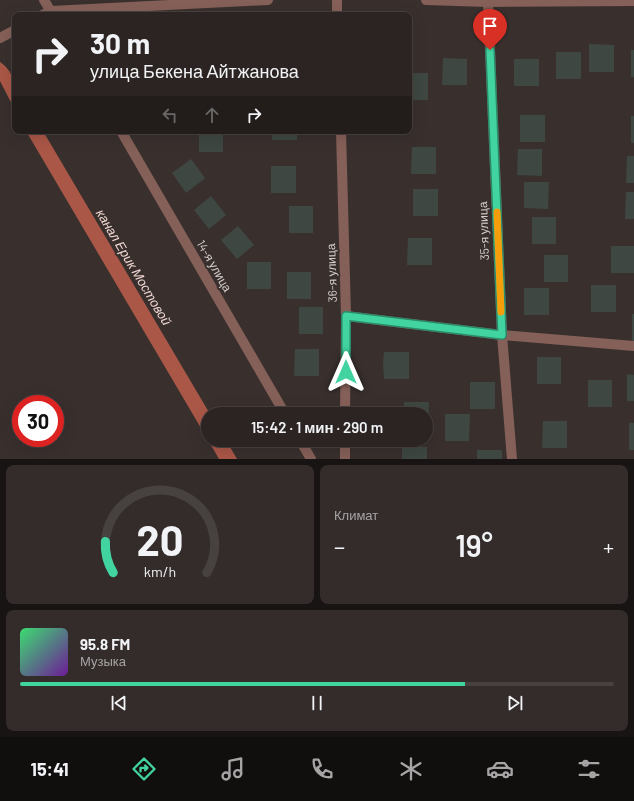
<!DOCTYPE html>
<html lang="ru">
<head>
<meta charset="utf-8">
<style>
  body { margin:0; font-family:Barlow,sans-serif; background:#332c2a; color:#f1f3f6; height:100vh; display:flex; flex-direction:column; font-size:15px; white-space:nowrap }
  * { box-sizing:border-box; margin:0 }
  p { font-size:13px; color:#a6a4a5 }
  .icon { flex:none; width:22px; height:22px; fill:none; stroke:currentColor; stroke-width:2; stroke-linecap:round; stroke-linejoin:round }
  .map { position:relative; height:459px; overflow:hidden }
  .sheet { display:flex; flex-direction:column; gap:6px; padding:6px; background:#181413; flex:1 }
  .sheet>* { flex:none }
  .banner { position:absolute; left:12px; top:12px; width:400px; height:122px; border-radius:8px; box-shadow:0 4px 16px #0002,0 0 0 1px #474140; background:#2b2422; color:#f1f3f6; overflow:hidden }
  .speed { position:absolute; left:12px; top:395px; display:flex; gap:8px; font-size:20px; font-weight:700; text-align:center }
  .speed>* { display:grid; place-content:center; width:52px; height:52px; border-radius:50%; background:#2b2422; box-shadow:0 4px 16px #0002,0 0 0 1px #474140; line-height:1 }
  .speed .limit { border:6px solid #d22; background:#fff; color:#111 }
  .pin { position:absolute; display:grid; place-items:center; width:34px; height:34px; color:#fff; margin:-41px -17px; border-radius:50% 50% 50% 0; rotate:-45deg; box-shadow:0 0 4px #0007 }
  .pin .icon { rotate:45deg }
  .me { position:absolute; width:44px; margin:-22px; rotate:0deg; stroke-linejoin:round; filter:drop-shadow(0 0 3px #0008) }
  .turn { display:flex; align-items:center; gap:14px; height:84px; padding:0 12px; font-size:18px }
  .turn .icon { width:52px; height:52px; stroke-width:2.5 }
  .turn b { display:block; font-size:28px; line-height:34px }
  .lanes { display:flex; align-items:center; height:38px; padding:0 12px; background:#0003; justify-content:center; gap:20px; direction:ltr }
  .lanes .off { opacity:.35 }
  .big { font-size:30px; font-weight:600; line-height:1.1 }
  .sheet .tile { flex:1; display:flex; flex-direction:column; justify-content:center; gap:6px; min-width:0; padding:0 14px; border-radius:8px; background:#332c2a }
  .sheet .dial { align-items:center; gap:0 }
  .dial svg { height:104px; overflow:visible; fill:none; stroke:#474140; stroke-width:7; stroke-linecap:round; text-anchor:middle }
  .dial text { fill:#f1f3f6; stroke:none }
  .song { display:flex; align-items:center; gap:12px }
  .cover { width:48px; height:48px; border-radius:6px; background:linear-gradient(135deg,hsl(140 70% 55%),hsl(280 70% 35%)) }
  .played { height:4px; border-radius:2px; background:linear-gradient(90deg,#41d4a1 75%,#474140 75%) }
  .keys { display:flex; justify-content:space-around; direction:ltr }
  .heat { display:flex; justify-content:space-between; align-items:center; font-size:22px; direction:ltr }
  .sheet .tiles { flex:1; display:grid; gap:6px; grid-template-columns:1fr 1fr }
  .tile:last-child { grid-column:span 2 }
  .trip { position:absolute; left:201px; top:407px; width:232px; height:40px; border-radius:20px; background:#2b2422; box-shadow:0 4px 16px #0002,0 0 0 1px #474140; font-weight:600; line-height:40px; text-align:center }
  .tab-bar { display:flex; height:64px; justify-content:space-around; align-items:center; background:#110e0e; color:#a6a4a5 }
  .tab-bar .icon { width:28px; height:28px }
  .tab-bar .current { color:#41d4a1 }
  .tab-bar b { font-size:18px; color:#f1f3f6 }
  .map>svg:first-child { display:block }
  .water { fill:#aa5747 }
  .building { fill:#3e4742 }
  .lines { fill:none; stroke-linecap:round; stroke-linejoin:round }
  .minor { stroke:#856058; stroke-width:10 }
  .route-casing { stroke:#2a8a69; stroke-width:10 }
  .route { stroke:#41d4a1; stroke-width:7 }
  .slow { stroke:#f59e0b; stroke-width:7 }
  .labels { text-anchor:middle; stroke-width:4; stroke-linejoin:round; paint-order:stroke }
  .street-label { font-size:12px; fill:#d5d0ce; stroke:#39302e }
  .water-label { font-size:13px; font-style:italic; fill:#f2d9d4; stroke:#39302e }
</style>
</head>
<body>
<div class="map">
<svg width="634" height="459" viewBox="0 0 634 459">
  <rect width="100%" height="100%" fill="#39302e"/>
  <g class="water">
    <path d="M0 62C17 73 15 92 15 110L0 81Z"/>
    <polygon points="26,131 43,131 210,414 208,414 208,440"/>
    <polygon points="208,440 226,440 237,459 219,459"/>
  </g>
  <g class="building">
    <polygon points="589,44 614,45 614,72 589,72"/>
    <rect x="631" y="50" width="3" height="27"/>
    <rect x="556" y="52" width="25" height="27"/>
    <polygon points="443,58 467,59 467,85 442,85"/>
    <rect x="514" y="59" width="25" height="27"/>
    <rect x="409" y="73" width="19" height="27"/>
    <rect x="520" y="115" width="25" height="27"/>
    <rect x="631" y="116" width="3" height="27"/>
    <rect x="199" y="131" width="24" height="21"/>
    <rect x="272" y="131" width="25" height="9"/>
    <polygon points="412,147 436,147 436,174 411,174"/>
    <polygon points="518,149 542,149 542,176 517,175"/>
    <polygon points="627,156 634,156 634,183 626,183"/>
    <polygon points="191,159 205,178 186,193 172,173"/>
    <rect x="271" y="166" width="25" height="27"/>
    <polygon points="524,182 549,182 548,209 524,208"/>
    <rect x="413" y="189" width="25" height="27"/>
    <polygon points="626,192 634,192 634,219 625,219"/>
    <polygon points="211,196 226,215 209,229 194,210"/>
    <rect x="289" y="206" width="24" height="27"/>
    <rect x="532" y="217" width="24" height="27"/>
    <polygon points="238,226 254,245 237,259 221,240"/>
    <polygon points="408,238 432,238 432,265 407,265"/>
    <rect x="611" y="246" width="23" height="27"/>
    <rect x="544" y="255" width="24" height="27"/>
    <rect x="247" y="262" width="24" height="27"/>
    <rect x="287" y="272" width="24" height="27"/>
    <rect x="591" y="285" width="25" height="27"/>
    <rect x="524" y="288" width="25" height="27"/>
    <rect x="299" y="307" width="24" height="27"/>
    <rect x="632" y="314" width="2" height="27"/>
    <polygon points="295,349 319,349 319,376 294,376"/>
    <polygon points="384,352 409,352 409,379 384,379 383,364"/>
    <rect x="537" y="357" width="24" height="27"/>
    <polygon points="627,374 634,375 634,401 627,401"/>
    <rect x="588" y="380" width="24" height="27"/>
    <rect x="470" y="382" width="25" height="27"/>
    <polygon points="404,402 429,402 428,429 426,429 426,414 404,414"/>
    <polygon points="371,407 395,408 395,414 371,414"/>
    <polygon points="445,414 470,414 469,441 445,441"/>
    <polygon points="543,421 567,421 567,448 542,448"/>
    <rect x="629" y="423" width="5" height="27"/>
    <polygon points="402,446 427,447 427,459 402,459"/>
    <rect x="477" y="450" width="25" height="9"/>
  </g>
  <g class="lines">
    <g class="minor">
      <polyline points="44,0 53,15"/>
      <polyline points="337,0 337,15"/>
      <polyline points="426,0 488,2 634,1"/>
      <polyline points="488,2 502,335 512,459"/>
      <polyline points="42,15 51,11 268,0"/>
      <polyline points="0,38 15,30"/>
      <polyline points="121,131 285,414"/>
      <polyline points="341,131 346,316 345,414"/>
      <polyline points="346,316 502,335 634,346"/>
      <polyline points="300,440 311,459"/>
      <polyline points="345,459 345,440"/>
    </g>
  </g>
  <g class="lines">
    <defs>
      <polyline id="route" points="346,372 346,316 502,335 490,50"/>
    </defs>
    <use href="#route" class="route-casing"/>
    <use href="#route" class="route"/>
    <polyline class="slow" points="497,212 501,312"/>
  </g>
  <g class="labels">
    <g class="street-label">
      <text transform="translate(484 231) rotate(-92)" y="4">35-я улица</text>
      <text transform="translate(214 266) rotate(60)" y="4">14-я улица</text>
      <text transform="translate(332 273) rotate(-92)" y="4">36-я улица</text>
    </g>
    <g class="water-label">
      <text transform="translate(134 267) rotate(59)" y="5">канал Ерик Мостовой</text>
    </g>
  </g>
</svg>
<div class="speed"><div class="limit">30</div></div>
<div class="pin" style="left:490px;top:50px;background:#d93025"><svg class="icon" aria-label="arrive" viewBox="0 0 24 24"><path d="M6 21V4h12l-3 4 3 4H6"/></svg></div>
<svg class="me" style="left:346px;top:372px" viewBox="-20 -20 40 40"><path d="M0-17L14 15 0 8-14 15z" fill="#41d4a1" stroke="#fff" stroke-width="4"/></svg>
<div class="trip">15:42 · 1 мин · 290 m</div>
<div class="banner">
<div class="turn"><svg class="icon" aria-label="right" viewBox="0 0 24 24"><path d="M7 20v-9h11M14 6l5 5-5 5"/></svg><div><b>30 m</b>улица Бекена Айтжанова</div></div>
<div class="lanes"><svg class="icon off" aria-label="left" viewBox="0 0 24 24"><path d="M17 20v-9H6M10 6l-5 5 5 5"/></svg><svg class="icon off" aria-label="ahead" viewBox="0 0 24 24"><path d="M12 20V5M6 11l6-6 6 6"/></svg><svg class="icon" aria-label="right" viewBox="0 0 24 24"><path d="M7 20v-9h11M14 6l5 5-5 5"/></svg></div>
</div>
</div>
<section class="sheet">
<div class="tiles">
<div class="tile dial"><svg viewBox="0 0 100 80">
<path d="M14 69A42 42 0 1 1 86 69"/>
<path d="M14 69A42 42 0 0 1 8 45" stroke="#41d4a1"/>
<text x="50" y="56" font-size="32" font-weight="700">20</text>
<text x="50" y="72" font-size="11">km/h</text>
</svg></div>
<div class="tile"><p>Климат</p>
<div class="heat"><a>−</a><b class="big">19°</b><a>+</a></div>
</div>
<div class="tile">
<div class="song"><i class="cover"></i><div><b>95.8 FM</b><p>Музыка</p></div></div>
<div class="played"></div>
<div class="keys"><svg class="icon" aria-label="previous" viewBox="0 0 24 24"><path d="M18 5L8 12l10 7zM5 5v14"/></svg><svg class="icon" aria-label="pause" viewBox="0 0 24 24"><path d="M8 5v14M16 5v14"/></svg><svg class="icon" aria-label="next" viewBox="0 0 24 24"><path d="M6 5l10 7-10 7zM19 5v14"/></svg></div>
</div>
</div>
</section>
<nav class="tab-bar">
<b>15:41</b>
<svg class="icon current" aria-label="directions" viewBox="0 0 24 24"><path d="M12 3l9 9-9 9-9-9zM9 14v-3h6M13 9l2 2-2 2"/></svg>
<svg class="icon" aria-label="music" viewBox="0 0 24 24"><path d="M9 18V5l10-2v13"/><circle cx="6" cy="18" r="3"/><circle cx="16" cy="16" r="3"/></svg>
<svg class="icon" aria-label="phone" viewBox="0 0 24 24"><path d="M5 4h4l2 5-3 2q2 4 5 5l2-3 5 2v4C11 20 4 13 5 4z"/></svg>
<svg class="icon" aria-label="climate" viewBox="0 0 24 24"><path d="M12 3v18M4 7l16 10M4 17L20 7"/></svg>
<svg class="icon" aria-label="car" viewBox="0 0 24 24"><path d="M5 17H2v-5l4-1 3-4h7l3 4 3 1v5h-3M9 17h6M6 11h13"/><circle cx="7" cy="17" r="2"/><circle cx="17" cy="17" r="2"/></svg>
<svg class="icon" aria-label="filters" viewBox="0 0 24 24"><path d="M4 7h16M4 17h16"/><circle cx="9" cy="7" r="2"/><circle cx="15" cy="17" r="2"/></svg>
</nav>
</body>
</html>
